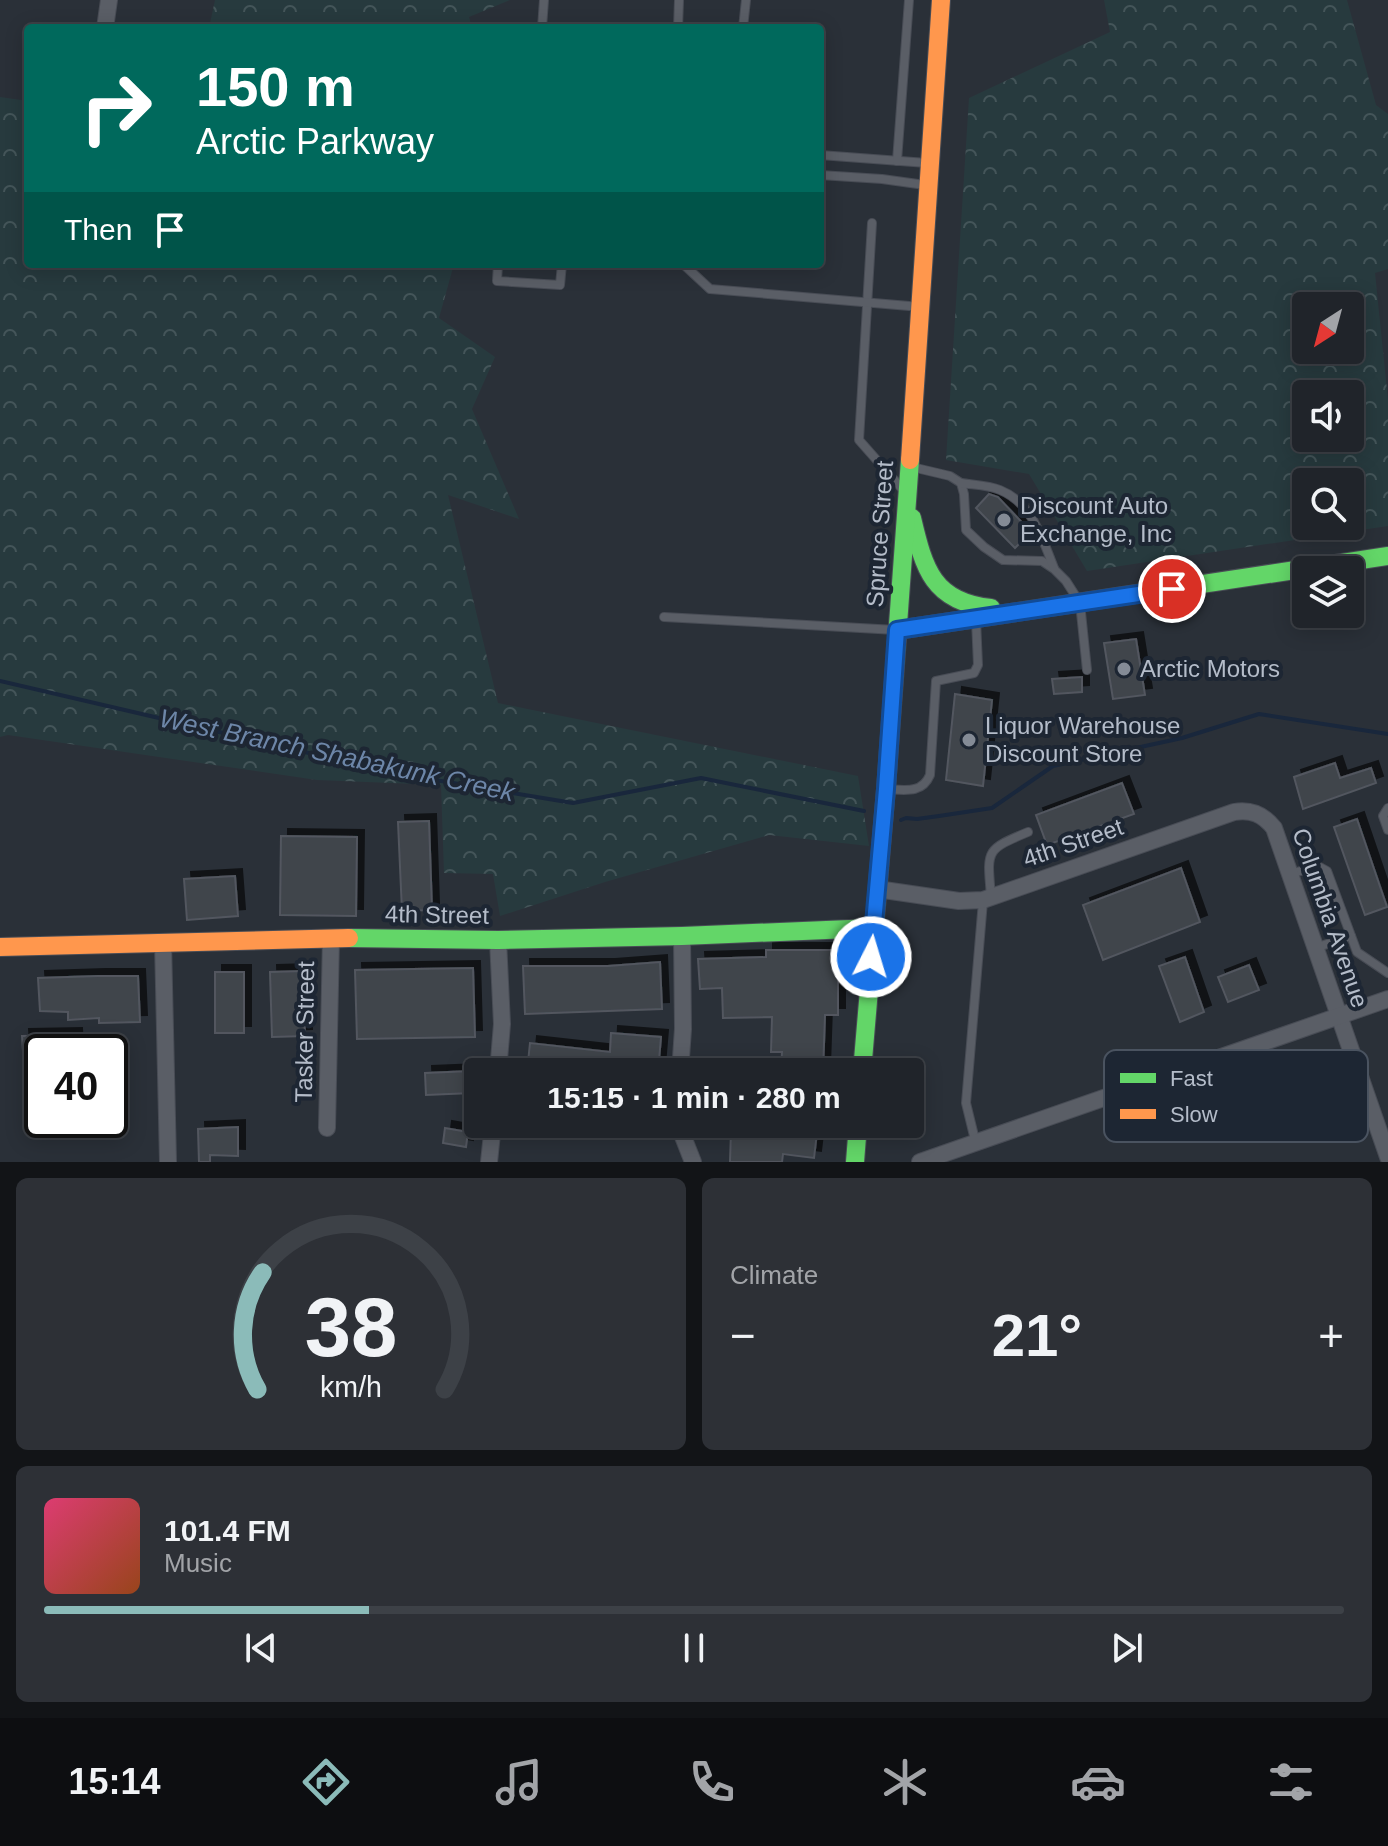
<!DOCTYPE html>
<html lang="en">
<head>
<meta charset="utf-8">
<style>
  body { margin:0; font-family:Arial,sans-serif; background:#2d3036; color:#f1f3f6; height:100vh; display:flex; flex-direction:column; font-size:30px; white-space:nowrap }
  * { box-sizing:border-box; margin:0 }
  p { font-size:26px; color:#a2a4a8 }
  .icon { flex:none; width:44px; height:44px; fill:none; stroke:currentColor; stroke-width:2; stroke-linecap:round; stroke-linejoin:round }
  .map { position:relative; height:1162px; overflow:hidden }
  .drawer { display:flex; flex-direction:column; gap:16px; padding:16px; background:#121417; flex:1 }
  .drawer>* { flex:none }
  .top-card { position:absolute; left:24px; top:24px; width:800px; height:244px; border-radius:8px; box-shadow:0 4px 20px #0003,0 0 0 2px #3d4147; background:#00695c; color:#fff; overflow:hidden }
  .needle { width:52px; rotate:216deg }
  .controls { position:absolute; left:1292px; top:292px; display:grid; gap:16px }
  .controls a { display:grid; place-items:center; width:72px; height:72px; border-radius:8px; background:#20242a; box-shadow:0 4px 20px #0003,0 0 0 2px #3d4147; font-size:40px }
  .speed { position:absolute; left:24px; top:1034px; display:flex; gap:16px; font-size:40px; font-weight:700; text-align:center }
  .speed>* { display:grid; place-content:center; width:104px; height:104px; border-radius:50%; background:#20242a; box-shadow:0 4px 20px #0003,0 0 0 2px #3d4147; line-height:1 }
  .speed .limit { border:4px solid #111; border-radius:12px; background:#fff; color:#111 }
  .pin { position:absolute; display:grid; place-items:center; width:68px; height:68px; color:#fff; margin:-34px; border:4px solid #fff; border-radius:50%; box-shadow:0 2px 8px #0007 }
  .me { position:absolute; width:88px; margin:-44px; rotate:5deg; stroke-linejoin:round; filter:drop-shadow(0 0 6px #0008) }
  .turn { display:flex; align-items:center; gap:28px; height:168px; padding:0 40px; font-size:36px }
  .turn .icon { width:104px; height:104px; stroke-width:2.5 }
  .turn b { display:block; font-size:56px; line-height:68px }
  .then { display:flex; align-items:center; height:76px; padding:0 40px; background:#0003; gap:16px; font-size:30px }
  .big { font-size:60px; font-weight:800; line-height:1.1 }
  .drawer .tile { flex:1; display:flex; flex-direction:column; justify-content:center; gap:12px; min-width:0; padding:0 28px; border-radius:12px; background:#2d3036 }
  .drawer .dial { align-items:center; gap:0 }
  .dial svg { height:208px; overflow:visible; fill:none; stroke:#3d4147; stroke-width:7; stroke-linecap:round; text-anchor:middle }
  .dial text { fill:#f1f3f6; stroke:none }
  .song { display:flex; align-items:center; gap:24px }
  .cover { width:96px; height:96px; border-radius:12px; background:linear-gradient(135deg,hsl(340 70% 55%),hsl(20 70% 35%)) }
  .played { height:8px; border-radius:4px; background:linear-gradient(90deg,#8bbbb9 25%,#3d4147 25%) }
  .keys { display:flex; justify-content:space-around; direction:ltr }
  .heat { display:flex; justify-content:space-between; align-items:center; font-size:44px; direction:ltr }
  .drawer .tiles { flex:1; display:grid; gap:16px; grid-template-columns:1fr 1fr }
  .tile:last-child { grid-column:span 2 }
  .trip { position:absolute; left:464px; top:1058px; width:460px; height:80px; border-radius:8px; background:#20242a; box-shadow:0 4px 20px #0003,0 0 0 2px #3d4147; font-weight:800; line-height:80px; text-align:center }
  .tabs { display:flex; height:128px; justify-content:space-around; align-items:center; background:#0d0e11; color:#a2a4a8 }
  .tabs .icon { width:56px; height:56px }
  .tabs .active { color:#8bbbb9 }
  .tabs b { font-size:36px; color:#f1f3f6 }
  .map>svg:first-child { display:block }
  .forest { fill:url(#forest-crowns); fill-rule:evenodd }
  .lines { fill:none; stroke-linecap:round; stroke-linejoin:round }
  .stream { stroke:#19273c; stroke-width:4 }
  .building { fill:#3f444c; stroke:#52575f; stroke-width:2; filter:url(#shadow) }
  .lane-casing { stroke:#484c55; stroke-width:10 }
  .street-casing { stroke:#484c55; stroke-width:18 }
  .fast-casing { stroke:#484c55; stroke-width:20 }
  .slow-casing { stroke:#484c55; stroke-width:20 }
  .lane { stroke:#5a5e66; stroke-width:8 }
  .street { stroke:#5a5e66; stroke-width:16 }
  .fast { stroke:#63d668; stroke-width:18 }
  .slow { stroke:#ff974d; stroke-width:18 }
  .route-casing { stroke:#114b97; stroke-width:20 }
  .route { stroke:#1a73e8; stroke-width:14 }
  .poi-dot { fill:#848b96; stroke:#1d2633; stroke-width:3 }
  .labels { text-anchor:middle; stroke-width:8; stroke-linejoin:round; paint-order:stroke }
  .poi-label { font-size:24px; fill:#b4bcc9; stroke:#1d2633; text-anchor:start }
  .street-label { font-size:24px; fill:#b4bcc9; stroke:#1d2633 }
  .water-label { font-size:26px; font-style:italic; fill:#6d86a8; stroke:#1d2633 }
  .key { fill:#1d2633; stroke:#4a5360; stroke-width:2 }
  .key-label { font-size:22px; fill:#b4bcc9 }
</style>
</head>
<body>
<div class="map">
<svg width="1388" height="1162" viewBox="0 0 1388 1162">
  <defs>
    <pattern id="forest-crowns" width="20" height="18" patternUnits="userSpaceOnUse" patternTransform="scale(2)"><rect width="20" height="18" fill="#273a3e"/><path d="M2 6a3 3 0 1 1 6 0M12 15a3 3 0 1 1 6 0" fill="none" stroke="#445559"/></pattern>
    <filter id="shadow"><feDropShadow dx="7" dy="-7" stdDeviation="0" flood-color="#0009"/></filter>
  </defs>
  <rect width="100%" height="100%" fill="#2a3038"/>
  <g class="forest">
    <polygon points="215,0 510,0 469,17 472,28 209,28"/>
    <path d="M1104 0H1347L1376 105 1388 114V269L1375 273 1388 400V526L1087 571 1029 474 946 460 969 98 1110 32ZM1306 306H1350V350H1306ZM1306 394H1350V438H1306ZM1306 482H1350V526H1306Z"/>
    <polygon points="0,97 28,101 28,264 454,264 439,318 495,357 472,409 519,519 448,495 498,703 858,776 869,846 769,835 605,882 500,916 493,874 444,873 441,785 317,780 8,735 0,737"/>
  </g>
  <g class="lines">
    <g class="stream">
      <polyline points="0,681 399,774 573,803 701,778 864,811"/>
      <polyline points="901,820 906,818 917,819 939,816 992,808 1053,766 1182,738 1259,714 1388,734"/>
    </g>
  </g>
  <g class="building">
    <polygon points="989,494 998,497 1031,532 1015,548 976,508"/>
    <polygon points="1136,639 1145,695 1113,699 1104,643"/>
    <polygon points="1082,677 1082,692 1054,694 1052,679"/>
    <polygon points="955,694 992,700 983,786 946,780"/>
    <polygon points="1335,763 1340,778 1371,768 1376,783 1303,809 1294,777"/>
    <polygon points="1122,783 1134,814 1047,845 1036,815"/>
    <polygon points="1357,819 1387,907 1365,915 1334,827"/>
    <polygon points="429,821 432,910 402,911 398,822"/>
    <polygon points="281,836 357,837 356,916 280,915"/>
    <polygon points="1181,868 1200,922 1103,960 1083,905"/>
    <polygon points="235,876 238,916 187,920 184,879"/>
    <polygon points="766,950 838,950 838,1015 825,1015 823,1072 781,1072 782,1052 771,1052 772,1017 723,1018 722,988 700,989 698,959 766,957"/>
    <polygon points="1185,957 1204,1012 1180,1022 1159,966"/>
    <polygon points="660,962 662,1009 525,1014 523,966 608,966"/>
    <polygon points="1249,965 1259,990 1228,1002 1218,977"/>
    <polygon points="473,968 475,1037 357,1039 355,970"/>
    <polygon points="303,971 305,1036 272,1037 270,972"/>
    <rect x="215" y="972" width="29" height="61"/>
    <polygon points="98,976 138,976 140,1022 99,1023 99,1018 68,1020 68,1012 40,1011 38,978"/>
    <polygon points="611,1033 661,1037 658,1072 527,1072 530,1043 610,1052"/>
    <polygon points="75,1035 76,1052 42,1052 42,1110 32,1110 29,1066 24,1066 22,1036"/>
    <polygon points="471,1071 472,1093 426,1095 425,1073"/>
    <polygon points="798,1124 818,1124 814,1158 783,1154 782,1162 730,1162 731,1131 796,1135"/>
    <polygon points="238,1127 238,1156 210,1155 210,1162 199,1162 198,1129"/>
    <polygon points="445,1128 468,1132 466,1147 443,1143"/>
  </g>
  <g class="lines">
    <defs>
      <g id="lane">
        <polyline points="542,28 544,0"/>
        <polyline points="678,28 679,0"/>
        <polyline points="743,28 746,0"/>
        <polyline points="820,155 927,163"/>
        <polyline points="897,161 909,0"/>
        <polyline points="820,175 882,179 925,185"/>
        <polyline points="872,223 859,440 904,491"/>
        <polyline points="498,264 497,281 560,285 562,264"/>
        <polyline points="683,264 710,289 921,307"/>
        <polyline points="912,467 950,476 961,483 964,494 966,530 984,547 1003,560 1042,561 1054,569 1066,581 1080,603 1087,670"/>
        <path d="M961 483C974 485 988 485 1000 490 1032 503 1042 538 1054 568"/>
        <polyline points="664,617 896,630"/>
        <path d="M886 789C905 790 922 794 930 775L936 681 974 673 978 665 976 620"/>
        <polyline points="1388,808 1383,816 1388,830"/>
        <polyline points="1290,874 1318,866 1327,871 1357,952 1388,973"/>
        <path d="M991 896C987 850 985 850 1028 832"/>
        <polyline points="1315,948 1351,936"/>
        <polyline points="976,1144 966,1103 983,901"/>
      </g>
      <g id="street">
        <polyline points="105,28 109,0"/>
        <path d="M877 889 959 901 983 900 1234 812C1251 809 1263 814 1274 828L1388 1157"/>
        <polyline points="163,942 168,1162"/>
        <polyline points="498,1072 502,1024 498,940"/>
        <polyline points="680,1072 683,1029 682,936"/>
        <polyline points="678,1124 693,1162"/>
        <polyline points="327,1128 331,938"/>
        <polyline points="489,1162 493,1124"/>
        <polyline points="920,1162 1388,999"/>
      </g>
      <g id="fast">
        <path d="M912 518C924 569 933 602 991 608"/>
        <polyline points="897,630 1388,556"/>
        <polyline points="349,938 498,940 682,936 873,928"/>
        <polyline points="862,1072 886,789 910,460"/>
        <polyline points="855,1162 858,1124"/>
      </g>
      <g id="slow">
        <polyline points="910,460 941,0"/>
        <polyline points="0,947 349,938"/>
      </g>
    </defs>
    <use href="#lane" class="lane-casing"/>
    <use href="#street" class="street-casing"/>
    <use href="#fast" class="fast-casing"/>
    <use href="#slow" class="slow-casing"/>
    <use href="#lane" class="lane"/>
    <use href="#street" class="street"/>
    <use href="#fast" class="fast"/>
    <use href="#slow" class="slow"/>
  </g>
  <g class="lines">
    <defs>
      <polyline id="route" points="871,957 886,789 897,630 1172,589"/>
    </defs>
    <use href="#route" class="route-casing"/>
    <use href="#route" class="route"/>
  </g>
  <g class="poi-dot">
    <circle cx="1004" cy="520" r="8"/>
    <circle cx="1124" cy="669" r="8"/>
    <circle cx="969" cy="740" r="8"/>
  </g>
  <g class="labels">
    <g class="poi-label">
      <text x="1020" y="514">Discount Auto<tspan x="1020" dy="28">Exchange, Inc</tspan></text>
      <text x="1140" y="677">Arctic Motors</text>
      <text x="985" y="734">Liquor Warehouse<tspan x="985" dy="28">Discount Store</tspan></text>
    </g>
    <g class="street-label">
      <text transform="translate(880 534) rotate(-86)" y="8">Spruce Street</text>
      <text transform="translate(1073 843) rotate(-19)" y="8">4th Street</text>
      <text transform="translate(437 915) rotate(1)" y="8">4th Street</text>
      <text transform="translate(1330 918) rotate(71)" y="8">Columbia Avenue</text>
      <text transform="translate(305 1032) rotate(-89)" y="8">Tasker Street</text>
    </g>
    <g class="water-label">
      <text transform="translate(337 755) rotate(12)" y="9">West Branch Shabakunk Creek</text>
    </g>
  </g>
  <rect x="1104" y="1050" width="264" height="92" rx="12" class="key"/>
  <rect x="1120" y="1073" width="36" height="10" fill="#63d668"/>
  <rect x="1120" y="1109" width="36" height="10" fill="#ff974d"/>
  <g class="key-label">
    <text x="1170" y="1086">Fast</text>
    <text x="1170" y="1122">Slow</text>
  </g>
</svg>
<div class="controls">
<a><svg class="needle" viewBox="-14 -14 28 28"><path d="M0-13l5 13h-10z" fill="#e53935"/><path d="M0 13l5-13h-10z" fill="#a2a4a8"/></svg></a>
<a><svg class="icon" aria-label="sound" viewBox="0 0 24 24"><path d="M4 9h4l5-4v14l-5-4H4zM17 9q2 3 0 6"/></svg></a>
<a><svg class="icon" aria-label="search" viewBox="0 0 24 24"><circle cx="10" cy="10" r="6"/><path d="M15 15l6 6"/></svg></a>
<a><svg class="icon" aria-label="layers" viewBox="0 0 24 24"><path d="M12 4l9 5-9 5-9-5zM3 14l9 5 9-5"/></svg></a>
</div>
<div class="speed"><div class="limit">40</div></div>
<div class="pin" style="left:1172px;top:589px;background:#d93025"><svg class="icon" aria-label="arrive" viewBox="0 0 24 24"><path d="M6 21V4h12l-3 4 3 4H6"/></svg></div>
<svg class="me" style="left:871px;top:957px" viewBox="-20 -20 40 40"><circle r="17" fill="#1a73e8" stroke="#fff" stroke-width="3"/><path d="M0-11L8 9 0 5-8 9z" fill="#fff"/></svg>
<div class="trip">15:15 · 1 min · 280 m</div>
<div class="top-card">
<div class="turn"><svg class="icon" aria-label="right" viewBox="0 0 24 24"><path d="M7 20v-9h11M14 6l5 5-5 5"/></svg><div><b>150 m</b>Arctic Parkway</div></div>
<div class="then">Then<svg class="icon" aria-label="arrive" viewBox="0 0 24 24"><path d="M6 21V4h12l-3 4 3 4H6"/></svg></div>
</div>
</div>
<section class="drawer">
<div class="tiles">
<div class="tile dial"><svg viewBox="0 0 100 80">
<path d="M14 69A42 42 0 1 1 86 69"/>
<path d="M14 69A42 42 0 0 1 16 24" stroke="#8bbbb9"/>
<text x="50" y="56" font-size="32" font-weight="700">38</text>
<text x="50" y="72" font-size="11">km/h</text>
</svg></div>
<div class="tile"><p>Climate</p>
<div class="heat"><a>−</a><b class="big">21°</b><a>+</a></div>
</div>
<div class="tile">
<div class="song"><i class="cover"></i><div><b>101.4 FM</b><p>Music</p></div></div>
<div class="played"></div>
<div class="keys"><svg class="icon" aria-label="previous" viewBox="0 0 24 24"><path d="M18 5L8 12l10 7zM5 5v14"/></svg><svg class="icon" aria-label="pause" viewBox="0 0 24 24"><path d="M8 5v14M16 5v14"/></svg><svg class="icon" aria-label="next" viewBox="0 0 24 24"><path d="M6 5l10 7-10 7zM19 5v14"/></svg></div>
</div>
</div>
</section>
<nav class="tabs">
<b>15:14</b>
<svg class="icon active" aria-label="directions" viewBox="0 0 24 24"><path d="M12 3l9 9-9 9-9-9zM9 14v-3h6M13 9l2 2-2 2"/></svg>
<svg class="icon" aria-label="music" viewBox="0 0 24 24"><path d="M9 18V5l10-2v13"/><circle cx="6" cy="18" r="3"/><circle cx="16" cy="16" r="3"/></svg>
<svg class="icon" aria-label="phone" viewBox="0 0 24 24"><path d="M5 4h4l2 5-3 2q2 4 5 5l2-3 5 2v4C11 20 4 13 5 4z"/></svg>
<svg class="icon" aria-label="climate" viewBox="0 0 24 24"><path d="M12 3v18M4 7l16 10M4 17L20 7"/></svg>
<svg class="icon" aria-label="car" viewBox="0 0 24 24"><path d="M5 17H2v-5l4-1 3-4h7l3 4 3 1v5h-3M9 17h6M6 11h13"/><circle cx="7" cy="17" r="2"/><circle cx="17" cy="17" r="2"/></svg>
<svg class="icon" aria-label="filters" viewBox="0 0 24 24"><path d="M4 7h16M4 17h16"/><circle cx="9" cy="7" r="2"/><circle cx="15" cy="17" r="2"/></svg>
</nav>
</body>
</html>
